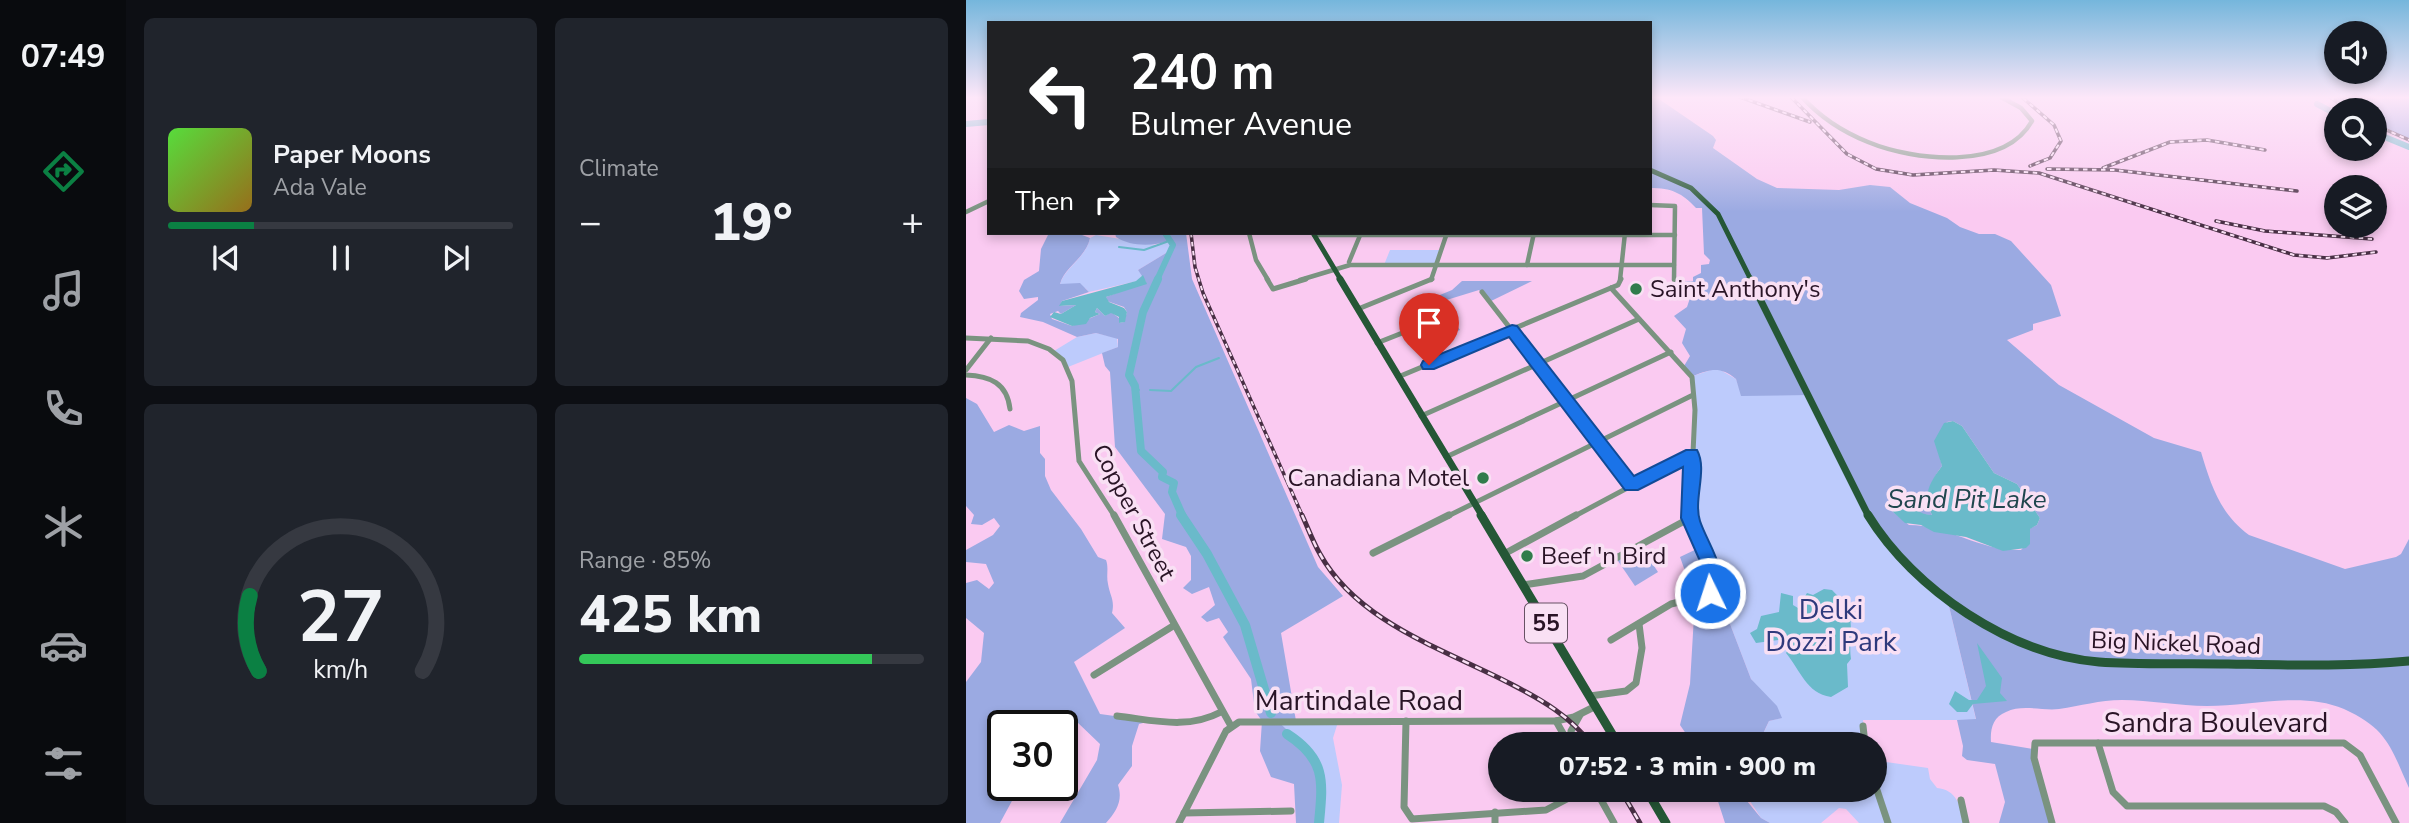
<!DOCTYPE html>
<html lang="en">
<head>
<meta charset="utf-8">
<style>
  body { margin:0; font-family:"Nunito Sans",sans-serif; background:#20242c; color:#f1f3f6; height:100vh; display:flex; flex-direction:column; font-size:26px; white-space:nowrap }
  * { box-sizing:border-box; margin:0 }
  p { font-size:23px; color:#9ea1a6 }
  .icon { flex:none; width:38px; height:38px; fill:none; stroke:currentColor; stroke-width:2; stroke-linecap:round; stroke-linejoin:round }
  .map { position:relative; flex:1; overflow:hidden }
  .panel { display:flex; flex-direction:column; gap:18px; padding:18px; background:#0d0f14; width:840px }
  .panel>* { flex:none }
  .hud { position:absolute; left:21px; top:21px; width:665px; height:214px; border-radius:0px; box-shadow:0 4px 10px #0003; background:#202124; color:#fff; overflow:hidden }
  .fabs { position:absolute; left:1358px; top:21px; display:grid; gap:14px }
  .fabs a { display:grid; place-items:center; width:63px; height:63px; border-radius:50%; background:#171b24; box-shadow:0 4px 10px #0003; font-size:35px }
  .speed { position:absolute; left:21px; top:710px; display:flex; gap:14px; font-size:35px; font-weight:700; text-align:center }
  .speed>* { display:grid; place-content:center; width:91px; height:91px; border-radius:50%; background:#171b24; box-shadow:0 4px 10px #0003; line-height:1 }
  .speed .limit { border:4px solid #111; border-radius:10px; background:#fff; color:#111 }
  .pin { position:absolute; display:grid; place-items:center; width:60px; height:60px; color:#fff; margin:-72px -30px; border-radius:50% 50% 50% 0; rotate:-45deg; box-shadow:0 0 7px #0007 }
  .pin .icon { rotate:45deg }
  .me { position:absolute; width:77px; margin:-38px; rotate:356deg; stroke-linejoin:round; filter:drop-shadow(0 0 5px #0008) }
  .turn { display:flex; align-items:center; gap:24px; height:147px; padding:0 28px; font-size:32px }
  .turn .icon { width:91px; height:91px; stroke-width:2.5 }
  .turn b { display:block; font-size:49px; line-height:60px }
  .then { display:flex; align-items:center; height:66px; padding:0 28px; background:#0003; gap:14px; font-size:26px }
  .big { font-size:52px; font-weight:800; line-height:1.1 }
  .panel .card { flex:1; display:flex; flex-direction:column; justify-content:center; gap:10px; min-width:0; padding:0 24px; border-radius:10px; background:#20242c }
  .panel .dial { align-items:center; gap:0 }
  .dial svg { height:182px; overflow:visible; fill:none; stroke:#363941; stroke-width:7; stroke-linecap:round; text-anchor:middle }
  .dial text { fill:#f1f3f6; stroke:none }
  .song { display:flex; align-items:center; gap:21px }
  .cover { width:84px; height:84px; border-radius:10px; background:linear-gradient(135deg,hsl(110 70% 55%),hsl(40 70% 35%)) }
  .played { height:7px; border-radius:4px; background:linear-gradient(90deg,#0b8043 25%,#363941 25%) }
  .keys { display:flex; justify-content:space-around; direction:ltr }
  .heat { display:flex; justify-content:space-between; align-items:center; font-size:38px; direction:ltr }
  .charge { height:10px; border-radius:5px; background:linear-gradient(90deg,#34c759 85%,#363941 0) }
  .panel .tiles { flex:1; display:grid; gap:18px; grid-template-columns:repeat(2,1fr) }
  .trip { position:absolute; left:522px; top:732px; width:399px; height:70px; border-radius:35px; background:#171b24; box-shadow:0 4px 10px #0003; font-weight:800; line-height:70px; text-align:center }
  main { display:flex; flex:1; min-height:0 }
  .tab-bar { display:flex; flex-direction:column; width:126px; justify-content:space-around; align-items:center; background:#090b0e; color:#9ea1a6 }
  .tab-bar .icon { width:49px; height:49px }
  .tab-bar .current { color:#0b8043 }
  .tab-bar b { font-size:32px; color:#f1f3f6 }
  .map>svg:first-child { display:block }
  .green { fill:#bdcbfc }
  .forest { fill:#9baae2; fill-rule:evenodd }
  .water { fill:#6abaca }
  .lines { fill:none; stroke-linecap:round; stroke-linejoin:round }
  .stream { stroke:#6abaca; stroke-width:2 }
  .river-far2 { stroke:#6abaca; stroke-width:6 }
  .river-far1 { stroke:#6abaca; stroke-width:8 }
  .river { stroke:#6abaca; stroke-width:10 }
  .minor-far2 { stroke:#7a9380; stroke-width:4.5 }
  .minor-far1 { stroke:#7a9380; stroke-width:5 }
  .minor { stroke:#7a9380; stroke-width:7 }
  .major-far2 { stroke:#255736; stroke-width:5 }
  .major-far1 { stroke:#255736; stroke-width:7 }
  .major { stroke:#255736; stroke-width:9 }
  .rail-far1-casing { stroke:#482f44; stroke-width:3.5 }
  .rail-casing { stroke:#482f44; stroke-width:5 }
  .rail-far1 { stroke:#f9e0f4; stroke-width:2; stroke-dasharray:4.5; stroke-linecap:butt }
  .rail { stroke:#f9e0f4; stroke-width:2.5; stroke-dasharray:7; stroke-linecap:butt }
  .route { fill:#1a73e8; stroke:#114b97; stroke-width:2 }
  .poi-dot { fill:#307c4b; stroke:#f9e0f4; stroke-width:2.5 }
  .labels { text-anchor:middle; stroke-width:7; stroke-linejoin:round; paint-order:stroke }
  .shield { fill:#f9e0f4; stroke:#675164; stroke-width:2 }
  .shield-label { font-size:23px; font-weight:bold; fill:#291426 }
  .poi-label { font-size:24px; fill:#291426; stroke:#f9e0f4; text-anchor:start }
  .street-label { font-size:24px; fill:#291426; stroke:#f9e0f4 }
  .water-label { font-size:26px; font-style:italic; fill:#20464e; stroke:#f9e0f4 }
  .near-park-label { font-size:28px; fill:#2f3a7c; stroke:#f9e0f4 }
  .near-street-label { font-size:28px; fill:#291426; stroke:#f9e0f4 }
</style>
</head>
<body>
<main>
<nav class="tab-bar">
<b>07:49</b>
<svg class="icon current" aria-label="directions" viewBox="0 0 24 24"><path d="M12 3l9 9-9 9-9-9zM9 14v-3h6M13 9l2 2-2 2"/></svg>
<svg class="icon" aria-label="music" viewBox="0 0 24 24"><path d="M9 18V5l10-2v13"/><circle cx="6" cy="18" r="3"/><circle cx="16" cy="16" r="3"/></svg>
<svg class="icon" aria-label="phone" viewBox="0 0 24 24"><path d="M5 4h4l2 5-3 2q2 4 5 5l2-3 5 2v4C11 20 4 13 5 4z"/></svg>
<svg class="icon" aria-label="climate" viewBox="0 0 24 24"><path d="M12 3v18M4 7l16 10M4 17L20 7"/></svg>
<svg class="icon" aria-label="car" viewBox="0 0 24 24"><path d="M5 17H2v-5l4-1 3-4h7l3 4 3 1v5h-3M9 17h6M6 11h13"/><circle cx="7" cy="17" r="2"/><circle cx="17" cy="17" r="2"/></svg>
<svg class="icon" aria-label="filters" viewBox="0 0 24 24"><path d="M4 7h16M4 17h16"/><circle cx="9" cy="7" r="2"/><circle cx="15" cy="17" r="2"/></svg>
</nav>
<section class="panel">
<div class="tiles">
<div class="card">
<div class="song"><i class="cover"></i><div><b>Paper Moons</b><p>Ada Vale</p></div></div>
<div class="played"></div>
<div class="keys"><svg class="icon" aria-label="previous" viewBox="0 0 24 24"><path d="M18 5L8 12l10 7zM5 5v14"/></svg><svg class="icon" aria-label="pause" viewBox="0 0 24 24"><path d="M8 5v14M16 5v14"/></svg><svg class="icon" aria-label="next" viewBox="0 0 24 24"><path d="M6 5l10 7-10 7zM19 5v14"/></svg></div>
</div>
<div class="card"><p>Climate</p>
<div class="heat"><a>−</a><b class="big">19°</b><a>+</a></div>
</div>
<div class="card dial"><svg viewBox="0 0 100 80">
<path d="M14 69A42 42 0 1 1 86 69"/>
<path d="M14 69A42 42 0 0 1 10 36" stroke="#0b8043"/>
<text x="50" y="56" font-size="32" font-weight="700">27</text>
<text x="50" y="72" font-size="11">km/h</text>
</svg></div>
<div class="card"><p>Range · 85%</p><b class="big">425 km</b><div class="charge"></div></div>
</div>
</section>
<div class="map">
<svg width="1443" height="823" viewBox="0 0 1443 823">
  <rect width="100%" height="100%" fill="#facaf1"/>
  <g class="green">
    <path d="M130 235 191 245 203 241 207 245 205 250 172 270 177 275 171 281 123 292 119 288 94 284C100 266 120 258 124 238Z"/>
    <polygon points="424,250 476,250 471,265 418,265"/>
    <polygon points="130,333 151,338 152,347 102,367 88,351 111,337"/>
    <path d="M751 368 770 379 774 390 843 395 982 602 1010 720H897L900 744H780C794 741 798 733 803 721L815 718 785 679 764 624 740 615 734 598 745 593 726 526 727 376Z"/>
    <path d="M311 721 372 722 367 738 376 785 373 823H354C356 797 363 765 341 745 331 736 320 731 311 721Z"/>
    <path d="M920 762 962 768 964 779 971 788C990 789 995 807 1000 823H893L880 809 873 808 855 823H804L795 818 782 798 771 790 908 789V763Z"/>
  </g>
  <g class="forest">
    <path d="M684 97H690L747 136 750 140 747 148 791 179 811 188 873 190 904 185 924 187 944 203 981 218 994 227 1013 234H1029L1045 241 1085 285 1095 316 1067 324V330L1041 340 1093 385 1188 438 1235 452C1245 485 1254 514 1283 535L1379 569 1430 557 1435 554 1443 539V788C1425 748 1422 729 1378 709 1337 691 1285 706 1241 706 1213 706 1184 700 1156 700 1133 700 1115 706 1093 709 1076 711 1056 704 1040 712 1027 717 1024 729 1025 742L1067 749 1086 823H1033L1039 802 1029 764 1001 760 996 756 997 746 991 720 1010 719 982 602 915 538 843 395 775 396 770 379C754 366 745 369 727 376L718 366 724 356 716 343 720 329 708 316 721 307 724 298 714 294 713 282 727 281V277L735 273V265L743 264 744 260 738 254 736 208H730C716 193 706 188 684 188ZM987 421 996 426 1028 473 1051 484 1074 518 1071 525 1063 529 1062 542 1055 550C1017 552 981 525 943 525L926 511V505C943 502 950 516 966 515 957 500 965 480 976 466L970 440 981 422Z"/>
    <polygon points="1365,97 1443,97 1443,139 1409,124 1409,110 1383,110"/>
    <path d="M83 233H111L124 238C120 258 99 266 94 284L114 283 123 292 96 301 94 306 110 305 95 314 92 311 84 314 86 319 106 326 134 314 129 312 131 308 139 316 145 312 153 318V323L158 322 161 312 158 307 141 301 140 297 180 282 172 270 205 250 207 245 203 241C187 246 165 247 150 237L149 233H220L226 279 352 567 377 596 315 633 330 721H312C321 732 333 737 342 747 362 768 356 797 354 823H330L328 784 305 777 294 751 296 721 289 711 285 679 257 637 262 632 253 618 241 622 235 617 249 605 243 587 226 594 217 588 225 580V556L220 547 196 539 199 514 149 447 144 372 139 366 136 353 152 347V339L130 333 111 337 77 322 54 317 55 313 72 300V297L58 299 53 291 58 280 73 271 75 249Z"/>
    <polygon points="496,281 566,281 523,302 513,290 474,302 494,330 468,340 465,335 469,330 465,319 467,316 457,302 486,290"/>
    <path d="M0 398 11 404 28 432 43 425 58 431 74 426V453L79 459V476L85 490 115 529 132 557 140 560C143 568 140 575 142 584 144 596 149 600 146 613L159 628 108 662 134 714 185 721 173 724 166 746V766L152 785C157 800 151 811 140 823H94L131 760 134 744 110 721 96 730V726H37V786H54L34 823H0V682L15 662 18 633 0 618V583L11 580 23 589 28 583 20 564 0 562V550L27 535 34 526 28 518 16 525 5 524 8 515 0 506Z"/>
    <polygon points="674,545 692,572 669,586 650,558"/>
    <polygon points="737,546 746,587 734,598 740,615 764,624 785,679 811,706 816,718 803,721 794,740 788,743 727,744 714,725 724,684 729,599 714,557"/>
    <polygon points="748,789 771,789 795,818 804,823 759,823"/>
  </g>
  <g class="water">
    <polygon points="177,275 181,284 140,297 143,302 158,308 161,312 159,322 153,323 153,317 145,313 139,316 131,308 129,312 134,314 124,318 120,324 106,326 84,317 88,312 95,314 110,305 93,306 96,301 170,281"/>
    <path d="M987 421 996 426 1028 473 1051 484 1074 518 1071 525 1064 529V544L1060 548 1037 551 1000 537 968 532 955 525 939 523 926 511V505C942 499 950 515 966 515 956 496 963 483 976 466L968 441 978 423Z"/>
    <path d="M858 589 866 590C869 594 874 597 878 602 890 619 882 641 885 659L881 664 882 687 865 697C840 693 835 671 820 653L825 645 820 639 790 643 784 633 791 629 795 616 813 612 815 593 827 596V605L832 608 841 593 847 595Z"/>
    <polygon points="1011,643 1036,678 1034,693 1041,701 1007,704 1001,712 991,712 983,704 989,691 1003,700 1011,700 1020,686"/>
  </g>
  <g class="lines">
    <g class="stream">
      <polyline points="153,247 178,250 203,241"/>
      <polyline points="169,389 173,390"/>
      <polyline points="184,390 205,391 230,367 253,358"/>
    </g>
    <g class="river-far2">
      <polyline points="1351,104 1370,114"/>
      <polyline points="0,124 23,122"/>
      <polyline points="1409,133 1443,147"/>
      <polyline points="191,280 207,245 199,233"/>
    </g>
    <polyline class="river-far1" points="192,279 177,312 163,375 169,386 175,451 197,472 196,477 208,483 206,492 217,517"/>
    <g class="river">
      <polyline points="215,515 241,554 279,625 305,713"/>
      <path d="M321 734C360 759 357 781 353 823"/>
    </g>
    <g class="minor-far2">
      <path d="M836 97C854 117 877 132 902 142 948 161 1038 171 1066 121L1055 108 1035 97"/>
      <polyline points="684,205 709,206 708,280"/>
      <polyline points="0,212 23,201"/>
      <polyline points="283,233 290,260 302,280"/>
      <polyline points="348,235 709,235"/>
      <polyline points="383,262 395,233"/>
      <polyline points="561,265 568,233"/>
      <polyline points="334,280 384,265 708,265"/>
      <polyline points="465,280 481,233"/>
      <polyline points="654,280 659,233"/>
    </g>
    <g class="minor-far1">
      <polyline points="301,279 307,289 340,279"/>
      <polyline points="645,288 726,377 729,410 724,517"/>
      <polyline points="516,292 666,485"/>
      <polyline points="392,309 466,279"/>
      <polyline points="0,338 62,341 83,349 97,360 106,381 113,461 149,517"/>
      <polyline points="411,343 464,322"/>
      <polyline points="0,370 25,338"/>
      <path d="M0 375C24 376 41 383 44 409"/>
      <polyline points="432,377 652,285 655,279"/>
      <polyline points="455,416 673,319"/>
      <polyline points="480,457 705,352"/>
      <polyline points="480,517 727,395"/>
      <polyline points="607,517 725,454"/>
    </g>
    <g class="minor">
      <polyline points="148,515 265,726"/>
      <polyline points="407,553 483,515"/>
      <polyline points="538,554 610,515"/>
      <polyline points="557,585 617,576 724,518"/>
      <path d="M645 640 705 604 742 595C755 564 726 545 724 515"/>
      <polyline points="128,675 207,626"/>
      <polyline points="624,696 660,691 670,683 676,648 673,624"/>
      <path d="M151 716C187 720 221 730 255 712"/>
      <polyline points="440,721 438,807 446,819 580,810 620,789"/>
      <polyline points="590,721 603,744"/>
      <polyline points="897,726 899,744"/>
      <polyline points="1132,743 1147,792 1161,806 1358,806 1370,812 1379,823"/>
      <polyline points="605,744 605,731 614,715"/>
      <polyline points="908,781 922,823"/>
      <polyline points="629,789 648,823"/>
      <polyline points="995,800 1000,823"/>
      <polyline points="529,812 529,823"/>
      <polyline points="218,813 325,811"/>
      <polyline points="213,823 260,731 273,722 590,721 608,717 630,706"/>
      <polyline points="1086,823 1068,758 1069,743 1378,743 1394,755 1430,823"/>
    </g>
    <g class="major-far2">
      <polyline points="684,170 725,188 752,214 785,280"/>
      <polyline points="347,233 375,280"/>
    </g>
    <g class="major-far1">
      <polyline points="374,279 517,517"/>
      <polyline points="784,279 903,517"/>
    </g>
    <g class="major">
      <polyline points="515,515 652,744"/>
      <path d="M902 515C948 590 1045 655 1133 662 1176 665 1219 663 1262 664 1322 665 1382 667 1443 661"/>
      <polyline points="680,789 700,823"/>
    </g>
    <defs>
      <g id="rail-far1">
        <polyline points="774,97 844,122"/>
        <polyline points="825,97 881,154 910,169 947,175 1028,170 1073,173 1328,255 1361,258 1410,252"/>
        <polyline points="1364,97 1382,110"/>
        <polyline points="1057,98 1088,125 1095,141 1084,158 1064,166"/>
        <polyline points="1409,125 1443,140"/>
        <polyline points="1137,168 1204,142 1241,140 1299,150"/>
        <polyline points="1081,169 1149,170 1331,191"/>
        <polyline points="1250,221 1299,231 1406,239"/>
        <polyline points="225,233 229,267 237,293 337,517"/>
      </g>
      <g id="rail">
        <path d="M336 515C342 528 347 542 354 554 392 623 480 650 545 684 576 700 604 716 625 744"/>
        <polyline points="654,789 674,823"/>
      </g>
    </defs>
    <use href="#rail-far1" class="rail-far1-casing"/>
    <use href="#rail" class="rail-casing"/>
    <use href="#rail-far1" class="rail-far1"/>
    <use href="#rail" class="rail"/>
  </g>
  <linearGradient id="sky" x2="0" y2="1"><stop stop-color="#75b6dc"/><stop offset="0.46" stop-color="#fde7f9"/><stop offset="1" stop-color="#fde7f9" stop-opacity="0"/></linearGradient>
  <rect width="1443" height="212" fill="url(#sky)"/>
  <path class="route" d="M546 325 551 326 668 476 720 450H731C742 470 727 499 734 521 742 545 764 571 751 599L744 601 738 599 734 561 715 518 717 467 672 490H659L543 337 468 369H457L455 365 457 361Z"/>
  <g class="poi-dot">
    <circle cx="670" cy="289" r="7"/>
    <circle cx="517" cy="478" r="7"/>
    <circle cx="561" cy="556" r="7"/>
  </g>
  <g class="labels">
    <rect class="shield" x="559" y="603.5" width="42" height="39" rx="5"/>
    <g class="shield-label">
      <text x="580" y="631">55</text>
    </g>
    <g class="poi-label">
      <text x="684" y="297">Saint Anthony's</text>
      <text x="503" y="486" text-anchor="end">Canadiana Motel</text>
      <text x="575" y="564">Beef 'n Bird</text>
    </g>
    <g class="street-label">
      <text transform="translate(168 512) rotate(62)" y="8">Copper Street</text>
      <text transform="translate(1210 643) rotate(2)" y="8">Big Nickel Road</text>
    </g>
    <g class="water-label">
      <text x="1001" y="508">Sand Pit Lake</text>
    </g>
    <g class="near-park-label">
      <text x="865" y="619">Delki<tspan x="865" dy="32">Dozzi Park</tspan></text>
    </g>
    <g class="near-street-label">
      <text x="393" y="710">Martindale Road</text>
      <text x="1250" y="732">Sandra Boulevard</text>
    </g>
  </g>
</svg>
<div class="fabs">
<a><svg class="icon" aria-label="sound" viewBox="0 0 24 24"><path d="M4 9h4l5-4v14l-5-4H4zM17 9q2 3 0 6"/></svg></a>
<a><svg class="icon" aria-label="search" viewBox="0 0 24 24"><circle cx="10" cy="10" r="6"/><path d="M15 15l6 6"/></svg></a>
<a><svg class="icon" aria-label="layers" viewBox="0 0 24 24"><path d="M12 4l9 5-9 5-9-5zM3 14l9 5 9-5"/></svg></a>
</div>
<div class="speed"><div class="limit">30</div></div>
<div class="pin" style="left:463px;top:365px;background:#d93025"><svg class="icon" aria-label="arrive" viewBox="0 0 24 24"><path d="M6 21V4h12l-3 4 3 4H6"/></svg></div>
<svg class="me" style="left:744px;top:593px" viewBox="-20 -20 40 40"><circle r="17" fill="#1a73e8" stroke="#fff" stroke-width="3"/><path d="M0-11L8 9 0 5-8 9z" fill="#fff"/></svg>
<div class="trip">07:52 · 3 min · 900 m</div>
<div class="hud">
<div class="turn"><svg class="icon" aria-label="left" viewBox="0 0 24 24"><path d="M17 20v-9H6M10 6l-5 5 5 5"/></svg><div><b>240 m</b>Bulmer Avenue</div></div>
<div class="then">Then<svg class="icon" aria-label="right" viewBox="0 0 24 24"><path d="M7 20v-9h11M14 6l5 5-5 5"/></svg></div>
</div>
</div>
</main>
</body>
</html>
